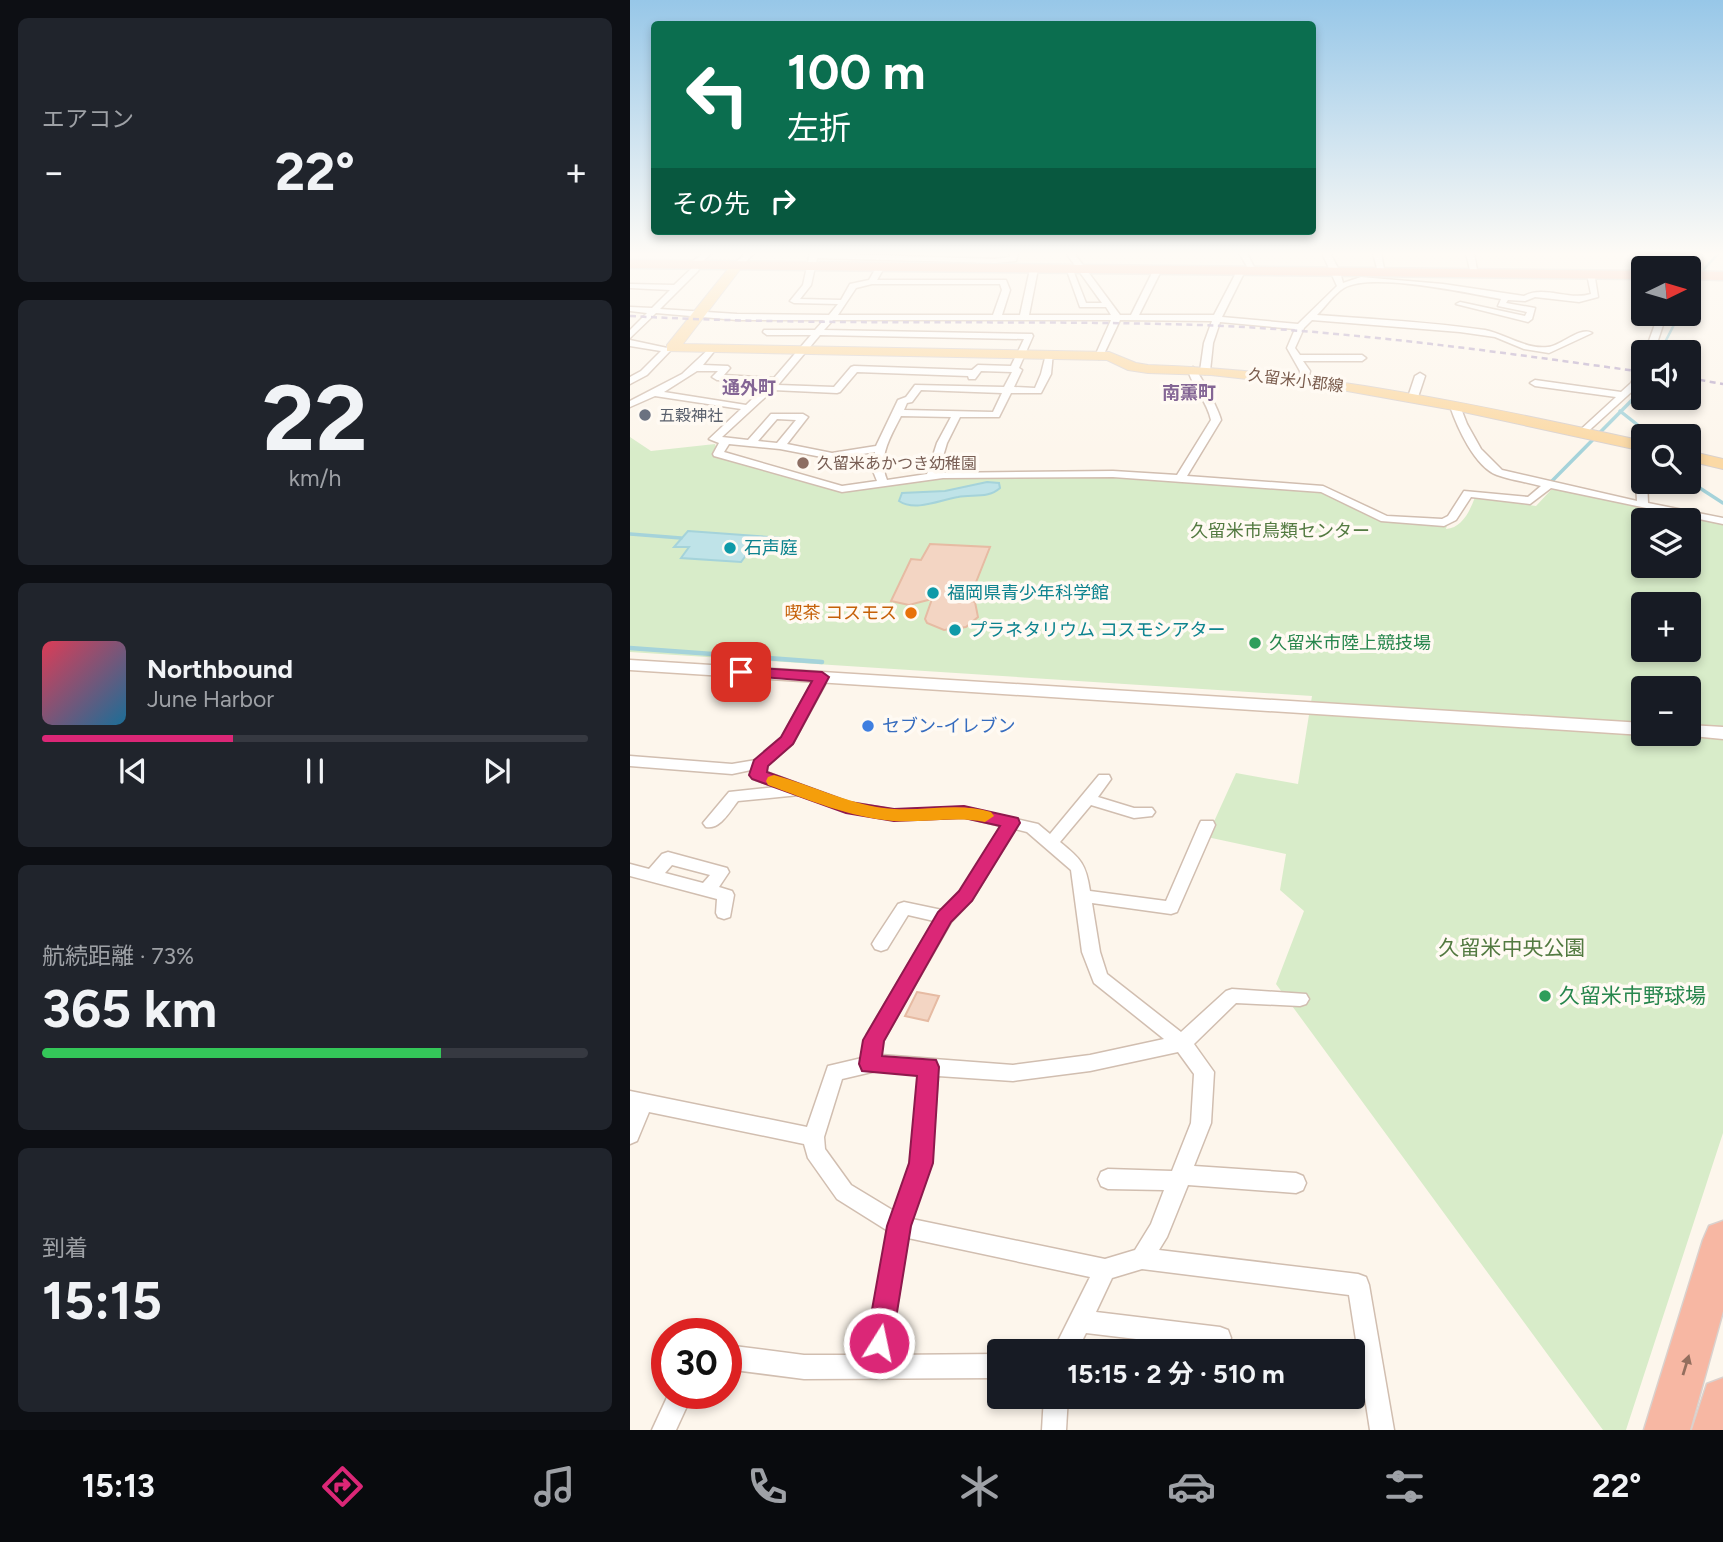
<!DOCTYPE html>
<html lang="ja">
<head>
<meta charset="utf-8">
<style>
  body { margin:0; font-family:Figtree,"Noto Sans JP",sans-serif; background:#20242c; color:#f1f3f6; height:100vh; display:flex; flex-direction:column; font-size:26px; white-space:nowrap }
  * { box-sizing:border-box; margin:0 }
  p { font-size:23px; color:#9ea1a6 }
  .icon { flex:none; width:38px; height:38px; fill:none; stroke:currentColor; stroke-width:2; stroke-linecap:round; stroke-linejoin:round }
  .map { position:relative; flex:1; overflow:hidden }
  .sheet { display:flex; flex-direction:column; gap:18px; padding:18px; background:#0d0f14; width:630px }
  .sheet>* { flex:none }
  .banner { position:absolute; left:21px; top:21px; width:665px; height:214px; border-radius:7px; box-shadow:0 4px 10px #0003; background:#0b6e4f; color:#fff; overflow:hidden }
  .needle { width:46px; rotate:85deg }
  .controls { position:absolute; left:1001px; top:256px; display:grid; gap:14px }
  .controls a { display:grid; place-items:center; width:70px; height:70px; border-radius:7px; background:#171b24; box-shadow:0 4px 10px #0003; font-size:35px }
  .speed { position:absolute; left:21px; top:1318px; display:flex; gap:14px; font-size:35px; font-weight:700; text-align:center }
  .speed>* { display:grid; place-content:center; width:91px; height:91px; border-radius:50%; background:#171b24; box-shadow:0 4px 10px #0003; line-height:1 }
  .speed .limit { border:10px solid #d22; background:#fff; color:#111 }
  .pin { position:absolute; display:grid; place-items:center; width:60px; height:60px; color:#fff; margin:-30px; border-radius:14px; box-shadow:0 4px 10px #0006 }
  .me { position:absolute; width:77px; margin:-38px; rotate:10deg; stroke-linejoin:round; filter:drop-shadow(0 0 5px #0008) }
  .turn { display:flex; align-items:center; gap:24px; height:147px; padding:0 21px; font-size:32px }
  .turn .icon { width:91px; height:91px; stroke-width:2.5 }
  .turn b { display:block; font-size:49px; line-height:60px }
  .then { display:flex; align-items:center; height:66px; padding:0 21px; background:#0003; gap:14px; font-size:26px }
  .big { font-size:52px; font-weight:700; line-height:1.1 }
  .sheet .tile { flex:1; display:flex; flex-direction:column; justify-content:center; gap:10px; min-width:0; padding:0 24px; border-radius:10px; background:#20242c }
  .sheet .dial { align-items:center; gap:0 }
  .dial b { font-size:91px; line-height:1 }
  .song { display:flex; align-items:center; gap:21px }
  .cover { width:84px; height:84px; border-radius:10px; background:linear-gradient(135deg,hsl(350 70% 55%),hsl(200 70% 35%)) }
  .played { height:7px; border-radius:4px; background:linear-gradient(90deg,#db2777 35%,#363941 35%) }
  .keys { display:flex; justify-content:space-around; direction:ltr }
  .heat { display:flex; justify-content:space-between; align-items:center; font-size:38px; direction:ltr }
  .charge { height:10px; border-radius:5px; background:linear-gradient(90deg,#34c759 73%,#363941 0) }
  .trip { position:absolute; left:357px; top:1339px; width:378px; height:70px; border-radius:7px; background:#171b24; box-shadow:0 4px 10px #0003; font-weight:700; line-height:70px; text-align:center }
  .tab-bar { display:flex; height:112px; justify-content:space-around; align-items:center; background:#090b0e; color:#9ea1a6 }
  .tab-bar .icon { width:49px; height:49px }
  .tab-bar .current { color:#db2777 }
  .tab-bar b { font-size:32px; color:#f1f3f6 }
  main { display:flex; flex:1; min-height:0 }
  .map>svg:first-child { display:block }
  .green { fill:#d8ecc9; fill-rule:evenodd }
  .water { fill:#bfe3e8; stroke:#a5d3da; stroke-width:2 }
  .lines { fill:none; stroke-linecap:round; stroke-linejoin:round }
  .stream-far2 { stroke:#a5d3da; stroke-width:2.5 }
  .stream-far1 { stroke:#a5d3da; stroke-width:3.5 }
  .stream { stroke:#a5d3da; stroke-width:4.5 }
  .building { fill:#f3d5c3; stroke:#e6bba3; stroke-width:2 }
  .street-casing { stroke:#d1beb0; stroke-width:3 }
  .secondary-casing { stroke:#d6c0b0; stroke-width:3 }
  .primary-casing { stroke:#dad1cd; stroke-width:2 }
  .highway-casing { stroke:#dad1cd; stroke-width:3 }
  .street { fill:#fff; fill-rule:evenodd }
  .secondary { fill:#fff; fill-rule:evenodd }
  .primary { fill:#fbd9a5; fill-rule:evenodd }
  .highway { fill:#f7b7a3; fill-rule:evenodd }
  .rail { stroke:#b9a8c9; stroke-width:2.5; stroke-dasharray:6 4.5; stroke-linecap:butt }
  .oneway { fill:#936e5e }
  .route { fill:#db2777; stroke:#8e194d; stroke-width:2 }
  .slow { fill:#f59e0b }
  .worship-dot { fill:#6b7280; stroke:#fffaf3; stroke-width:2.5 }
  .education-dot { fill:#8d6e63; stroke:#fffaf3; stroke-width:2.5 }
  .culture-dot { fill:#0f9aa8; stroke:#fffaf3; stroke-width:2.5 }
  .food-dot { fill:#e8710a; stroke:#fffaf3; stroke-width:2.5 }
  .leisure-dot { fill:#2e9e5b; stroke:#fffaf3; stroke-width:2.5 }
  .shop-dot { fill:#3f7fe0; stroke:#fffaf3; stroke-width:2.5 }
  .labels { text-anchor:middle; stroke-width:7; stroke-linejoin:round; paint-order:stroke }
  .far-street-label { font-size:16px; fill:#7a5c4d; stroke:#fffaf3 }
  .far-worship-label { font-size:16px; fill:#5b616d; stroke:#fffaf3; text-anchor:start }
  .far-education-label { font-size:16px; fill:#785e54; stroke:#fffaf3; text-anchor:start }
  .far-quarter-label { font-size:18px; font-weight:bold; fill:#846695; stroke:#fffaf3 }
  .park-label { font-size:18px; fill:#537a41; stroke:#fffaf3 }
  .culture-label { font-size:18px; fill:#0d838f; stroke:#fffaf3; text-anchor:start }
  .food-label { font-size:18px; fill:#c56008; stroke:#fffaf3; text-anchor:end }
  .leisure-label { font-size:18px; fill:#27864d; stroke:#fffaf3; text-anchor:start }
  .shop-label { font-size:18px; fill:#366cbe; stroke:#fffaf3; text-anchor:start }
  .near-park-label { font-size:21px; fill:#537a41; stroke:#fffaf3 }
  .near-leisure-label { font-size:21px; fill:#27864d; stroke:#fffaf3; text-anchor:start }
</style>
</head>
<body>
<main>
<section class="sheet">
<div class="tile"><p>エアコン</p>
<div class="heat"><a>−</a><b class="big">22°</b><a>+</a></div>
</div>
<div class="tile dial"><b>22</b><p>km/h</p></div>
<div class="tile">
<div class="song"><i class="cover"></i><div><b>Northbound</b><p>June Harbor</p></div></div>
<div class="played"></div>
<div class="keys"><svg class="icon" aria-label="previous" viewBox="0 0 24 24"><path d="M18 5L8 12l10 7zM5 5v14"/></svg><svg class="icon" aria-label="pause" viewBox="0 0 24 24"><path d="M8 5v14M16 5v14"/></svg><svg class="icon" aria-label="next" viewBox="0 0 24 24"><path d="M6 5l10 7-10 7zM19 5v14"/></svg></div>
</div>
<div class="tile"><p>航続距離 · 73%</p><b class="big">365 km</b><div class="charge"></div></div>
<div class="tile"><p>到着</p><b class="big">15:15</b></div>
</section>
<div class="map">
<svg width="1093" height="1430" viewBox="0 0 1093 1430">
  <rect width="100%" height="100%" fill="#fdf6ec"/>
  <path class="green" d="M0 437 21 451 85 444 88 454 201 489 219 491 306 477H486L534 479 571 484 686 491 705 497 740 517 756 521 817 525 816 529C832 528 840 511 845 497L906 506 921 490 928 489 1093 523V1133L996 1430H973L646 984 674 911 650 890 656 854 577 837 606 773 668 784 682 696 0 652ZM1013 520H1059V565H1013ZM1013 604H1059V649H1013ZM1013 688H1059V733H1013Z"/>
  <g class="water">
    <path d="M357 482 369 483 370 488C358 499 342 494 328 497 310 500 285 512 269 501L272 493 315 491Z"/>
    <polygon points="58,531 167,539 158,553 120,550 111,562 51,558 59,547 44,547"/>
  </g>
  <g class="lines">
    <g class="stream-far2">
      <polyline points="1074,269 1089,253"/>
      <polyline points="1059,302 1066,292 1065,282"/>
      <polyline points="1030,352 1050,313"/>
      <polyline points="1009,393 1013,389"/>
    </g>
    <g class="stream-far1">
      <polyline points="990,411 1009,426 1016,436"/>
      <polyline points="1059,481 1093,503"/>
      <polyline points="920,483 1010,392"/>
      <polyline points="0,534 51,538"/>
    </g>
    <polyline class="stream" points="0,648 192,662"/>
  </g>
  <g class="building">
    <polygon points="300,544 360,547 339,600 345,602 348,617 336,627 314,630 297,623 295,619 302,599 279,605 261,601 281,559 291,560"/>
    <polygon points="287,992 309,996 298,1021 275,1016"/>
  </g>
  <g class="lines">
    <defs>
      <g id="street">
        <path d="M73 253H82L66 267 69 269 68 271 30 309 107 314 199 315 208 304 164 303 160 301 173 285 180 253 365 259 380 257V253H388L386 261 365 263 187 258 181 285 170 299 211 300 220 284 239 280 247 266H250L254 268 247 280H376L380 290 372 315H390L400 269 404 267 408 269 399 315H481L476 307H450L436 268 443 270 456 303H472L436 253H444L490 315H501L523 271 527 269 531 271 509 315H584L607 271 611 269 615 271 592 317 668 324 707 286 692 253H700L710 272 713 283 731 277 813 284 894 296C914 285 939 301 961 294L957 274 964 272 968 297 949 302 905 297 895 301 878 300 876 303 905 308 902 319 898 322 826 304 830 302 895 316 897 312 868 306 871 299C837 293 742 272 714 288 704 294 695 307 687 315 743 319 799 322 855 330 875 334 897 350 918 347 931 346 950 326 962 333L919 353 894 349 865 337 830 332 682 320 674 328 665 348 670 355H732L736 358 732 361H673L680 371 678 381 673 384 668 381 670 371 657 348 665 329 590 322 583 343 580 371 575 374 570 371 574 343 582 321 490 320 473 356 469 359 465 356 481 320H203L194 330 402 334 403 336 389 368 392 370 384 387 405 388 411 374 416 354 423 352 421 374 411 393H381L369 417H330L317 443 308 473 483 471 547 475 581 420C577 401 563 388 558 370L563 367C569 371 589 411 591 420L557 476 693 486 757 516 812 519 818 516 834 491 898 497 911 486C897 482 881 480 867 475 845 467 827 427 820 406L825 403 830 406 837 424 851 449 872 470 1007 501 1004 445 1009 442 1013 444V481H1017L1018 503 1093 518V524L921 488 900 504 841 497 826 520 814 526 751 521 691 492 483 477 313 478 212 492 84 456 83 454 89 443 79 439 111 409 25 396 0 407V401L52 374 82 346 86 349 73 365 98 366 100 368 94 375 144 378 181 335H137L133 332 134 330H185L194 320H107L26 313 0 338V330L17 313 0 311V307L22 308 40 290 0 288V284L44 285 63 267 61 263ZM242 284H370L372 290 363 315H208L226 288ZM190 335 394 339 381 366 348 365 342 370 224 366 221 367 204 387 148 385ZM67 371H88L82 377 87 380 139 383 116 405 34 392ZM351 371 382 372 374 387 285 385 276 397 268 400 246 446 202 453 157 444 178 417 173 414H141L118 440 92 437 143 390 207 393 210 392 227 372 338 376 339 379H345ZM291 390 372 393 363 412 274 410 277 403 282 402ZM271 416 321 417 307 443 297 474 257 480C247 457 261 436 271 416ZM147 419 166 420 147 443 128 441ZM99 444 150 449 202 459 245 452 243 471 247 481 212 486 94 452Z"/>
        <polygon points="116,253 124,253 109,269 103,269 103,265"/>
        <polygon points="609,253 617,253 627,273 621,273"/>
        <polygon points="743,253 751,253 755,274 748,272"/>
        <polygon points="836,253 844,253 848,276 841,274"/>
        <polygon points="1064,253 1072,253 1072,266 1059,279 1059,272 1064,266"/>
        <polygon points="1029,313 1037,313 1024,352 1015,352"/>
        <polygon points="0,340 42,349 17,375 0,384 0,377 11,371 31,351 0,346"/>
        <polygon points="1013,365 1013,377 1008,386 953,436 949,435 949,431 986,397 905,386 900,383 905,380 991,392 1001,383 1010,366"/>
        <polygon points="790,373 795,376 788,397 780,399 778,397 785,376"/>
        <path d="M192 673 199 677 163 743 137 766 136 772 219 802 264 810 334 807 408 824 420 834 469 775H479L481 779 468 797 504 808H522L525 812 522 816 504 818 461 805 430 842C451 859 456 864 460 891L536 901 569 825 571 821H583L585 825 547 912 541 914 462 903 470 952 477 974 551 1032 596 991 602 989 676 994 679 999 676 1004 670 1006 606 1003 564 1044 584 1072 581 1123 564 1166 666 1173 673 1176 676 1183 673 1190 666 1193 558 1185 537 1237 529 1250 728 1274 736 1277 739 1285 764 1430H740L719 1295 512 1269 482 1278 466 1312 590 1327 598 1330 601 1338 598 1346 590 1349 456 1333 447 1351H423L460 1277 278 1238 259 1355 369 1354V1378L174 1379 96 1369V1345L174 1355H236L258 1231 207 1199 178 1158 174 1144 19 1112 7 1141 0 1144V1091L177 1127 198 1066 232 1058 237 1034 304 921 278 915 257 949 251 951 245 949 242 944 245 939 268 904 274 902 312 910 330 892 371 826 334 817 264 820 217 812 169 795 108 801C100 811 90 830 76 827L73 823 99 792 147 787 123 779 121 770 102 774 0 766V756L102 764 126 760 152 737 185 677ZM385 829 397 832 441 870 452 952 464 983 534 1039 460 1055 383 1065 251 1055 253 1041 321 922 342 900ZM548 1052 564 1074 561 1123 542 1171 478 1169 471 1172 468 1179 471 1186 478 1189 534 1190 521 1224 505 1250 475 1259 282 1219 301 1163 308 1076 383 1081 460 1071ZM246 1071 289 1074 281 1163 264 1211 221 1185 195 1149 194 1137 212 1079Z"/>
        <path d="M38 852 97 868 99 872 89 887 102 891 104 895 100 917 94 919 88 917 86 913 87 899 0 876V864L19 869 32 854ZM42 865 80 875 73 883 35 873Z"/>
        <polygon points="39,1393 63,1393 46,1430 22,1430"/>
        <polygon points="414,1396 438,1396 436,1430 412,1430"/>
      </g>
      <g id="secondary">
        <polygon points="0,660 1013,723 1013,733 1020,733 1013,735 0,670"/>
        <polygon points="1059,725 1093,727 1093,739 1052,735 1051,733 1059,733"/>
      </g>
      <g id="primary">
        <path d="M106 263 112 267 53 344 479 352 506 363 518 365C687 370 849 405 1013 441V451L829 411 706 389 581 375 518 373 498 370 477 360 37 351V345L102 264Z"/>
        <polygon points="1059,451 1093,459 1093,469 1059,461"/>
      </g>
      <g id="highway">
        <polygon points="0,260 1013,271 1013,279 0,268"/>
        <polygon points="1059,271 1093,272 1093,280 1059,279"/>
        <polygon points="1093,1221 1093,1311 1060,1430 1014,1430 1073,1240 1079,1226"/>
        <polygon points="1093,1378 1093,1430 1062,1430 1077,1384"/>
      </g>
    </defs>
    <use href="#street" class="street-casing"/>
    <use href="#secondary" class="secondary-casing"/>
    <use href="#primary" class="primary-casing"/>
    <use href="#highway" class="highway-casing"/>
    <use href="#street" class="street"/>
    <use href="#secondary" class="secondary"/>
    <use href="#primary" class="primary"/>
    <use href="#highway" class="highway"/>
    <g class="rail">
      <path d="M0 316C178 326 356 320 534 324 695 327 854 350 1013 372"/>
      <polyline points="1059,378 1093,384"/>
    </g>
  </g>
  <defs><path id="oneway-solid" d="M-6-.8H1V-3.2L6.5 0L1 3.2V.8H-6Z" transform="scale(1.75)"/></defs>
  <use class="oneway" href="#oneway-solid" transform="translate(1056 1365) rotate(-73)"/>
  <linearGradient id="sky" x2="0" y2="1"><stop stop-color="#97c7e8"/><stop offset="0.56" stop-color="#fefbf6"/><stop offset="1" stop-color="#fefbf6" stop-opacity="0"/></linearGradient>
  <rect width="1093" height="453" fill="url(#sky)"/>
  <polygon class="route" points="111,667 192,672 199,677 163,744 138,766 137,772 219,802 264,809 334,806 388,818 390,823 342,901 321,922 254,1041 252,1056 306,1060 309,1067 303,1163 281,1226 262,1343 259,1352 249,1356 240,1352 236,1343 257,1226 279,1163 287,1076 232,1071 229,1064 233,1040 308,912 329,891 370,826 334,818 264,821 216,813 122,779 119,775 124,760 151,737 182,681 106,675 104,672 106,669"/>
  <path class="slow" d="M144 775C185 786 221 806 264 809 297 811 329 802 361 812L364 816 355 822C324 816 294 823 263 821 219 817 179 800 138 785L136 781 138 777Z"/>
  <circle class="worship-dot" cx="15" cy="415" r="7"/>
  <circle class="education-dot" cx="173" cy="463" r="7"/>
  <g class="culture-dot">
    <circle cx="100" cy="548" r="7"/>
    <circle cx="303" cy="593" r="7"/>
    <circle cx="325" cy="630" r="7"/>
  </g>
  <circle class="food-dot" cx="281" cy="613" r="7"/>
  <g class="leisure-dot">
    <circle cx="625" cy="643" r="7"/>
    <circle cx="915" cy="996" r="7"/>
  </g>
  <circle class="shop-dot" cx="238" cy="726" r="7"/>
  <g class="labels">
    <g class="far-street-label">
      <text transform="translate(666 380) rotate(7)" y="6">久留米小郡線</text>
    </g>
    <g class="far-worship-label">
      <text x="29" y="421">五穀神社</text>
    </g>
    <g class="far-education-label">
      <text x="187" y="469">久留米あかつき幼稚園</text>
    </g>
    <g class="far-quarter-label">
      <text x="119" y="394">通外町</text>
      <text x="559" y="399">南薫町</text>
    </g>
    <g class="park-label">
      <text x="650" y="537">久留米市鳥類センター</text>
    </g>
    <g class="culture-label">
      <text x="114" y="554">石声庭</text>
      <text x="317" y="599">福岡県青少年科学館</text>
      <text x="339" y="636">プラネタリウム コスモシアター</text>
    </g>
    <g class="food-label">
      <text x="267" y="619">喫茶 コスモス</text>
    </g>
    <g class="leisure-label">
      <text x="639" y="649">久留米市陸上競技場</text>
    </g>
    <g class="shop-label">
      <text x="252" y="732">セブン-イレブン</text>
    </g>
    <g class="near-park-label">
      <text x="882" y="955">久留米中央公園</text>
    </g>
    <g class="near-leisure-label">
      <text x="929" y="1003">久留米市野球場</text>
    </g>
  </g>
</svg>
<div class="controls">
<a><svg class="needle" viewBox="-14 -14 28 28"><path d="M0-13l5 13h-10z" fill="#e53935"/><path d="M0 13l5-13h-10z" fill="#9ea1a6"/></svg></a>
<a><svg class="icon" aria-label="sound" viewBox="0 0 24 24"><path d="M4 9h4l5-4v14l-5-4H4zM17 9q2 3 0 6"/></svg></a>
<a><svg class="icon" aria-label="search" viewBox="0 0 24 24"><circle cx="10" cy="10" r="6"/><path d="M15 15l6 6"/></svg></a>
<a><svg class="icon" aria-label="layers" viewBox="0 0 24 24"><path d="M12 4l9 5-9 5-9-5zM3 14l9 5 9-5"/></svg></a>
<a>+</a>
<a>−</a>
</div>
<div class="speed"><div class="limit">30</div></div>
<div class="pin" style="left:111px;top:672px;background:#d93025"><svg class="icon" aria-label="arrive" viewBox="0 0 24 24"><path d="M6 21V4h12l-3 4 3 4H6"/></svg></div>
<svg class="me" style="left:249px;top:1343px" viewBox="-20 -20 40 40"><circle r="17" fill="#db2777" stroke="#fff" stroke-width="3"/><path d="M0-11L8 9 0 5-8 9z" fill="#fff"/></svg>
<div class="trip">15:15 · 2 分 · 510 m</div>
<div class="banner">
<div class="turn"><svg class="icon" aria-label="left" viewBox="0 0 24 24"><path d="M17 20v-9H6M10 6l-5 5 5 5"/></svg><div><b>100 m</b>左折</div></div>
<div class="then">その先<svg class="icon" aria-label="right" viewBox="0 0 24 24"><path d="M7 20v-9h11M14 6l5 5-5 5"/></svg></div>
</div>
</div>
</main>
<nav class="tab-bar">
<b>15:13</b>
<svg class="icon current" aria-label="directions" viewBox="0 0 24 24"><path d="M12 3l9 9-9 9-9-9zM9 14v-3h6M13 9l2 2-2 2"/></svg>
<svg class="icon" aria-label="music" viewBox="0 0 24 24"><path d="M9 18V5l10-2v13"/><circle cx="6" cy="18" r="3"/><circle cx="16" cy="16" r="3"/></svg>
<svg class="icon" aria-label="phone" viewBox="0 0 24 24"><path d="M5 4h4l2 5-3 2q2 4 5 5l2-3 5 2v4C11 20 4 13 5 4z"/></svg>
<svg class="icon" aria-label="climate" viewBox="0 0 24 24"><path d="M12 3v18M4 7l16 10M4 17L20 7"/></svg>
<svg class="icon" aria-label="car" viewBox="0 0 24 24"><path d="M5 17H2v-5l4-1 3-4h7l3 4 3 1v5h-3M9 17h6M6 11h13"/><circle cx="7" cy="17" r="2"/><circle cx="17" cy="17" r="2"/></svg>
<svg class="icon" aria-label="filters" viewBox="0 0 24 24"><path d="M4 7h16M4 17h16"/><circle cx="9" cy="7" r="2"/><circle cx="15" cy="17" r="2"/></svg>
<b>22°</b>
</nav>
</body>
</html>
